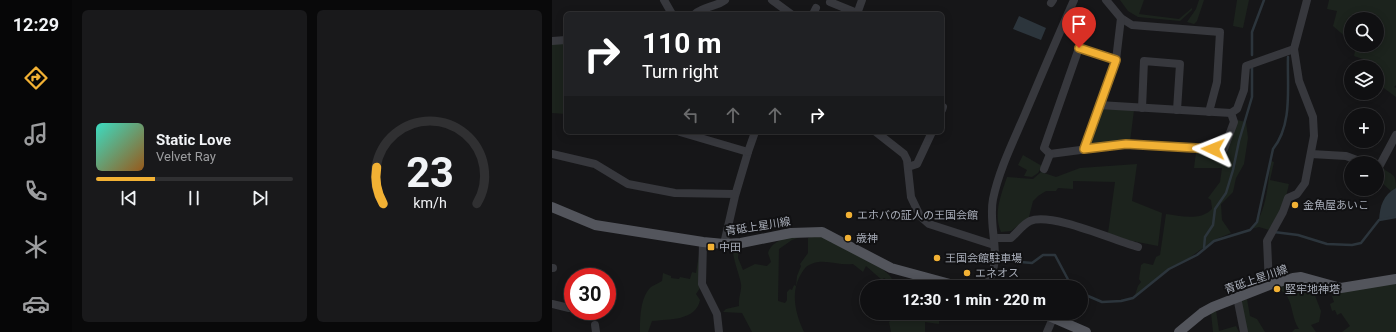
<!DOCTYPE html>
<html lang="en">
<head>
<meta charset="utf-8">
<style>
  body { margin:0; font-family:Roboto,"Noto Sans JP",sans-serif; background:#19191b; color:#f1f3f6; height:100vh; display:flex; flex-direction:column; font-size:15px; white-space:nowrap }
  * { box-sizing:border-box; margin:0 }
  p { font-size:13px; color:#9c9d9f }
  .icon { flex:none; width:22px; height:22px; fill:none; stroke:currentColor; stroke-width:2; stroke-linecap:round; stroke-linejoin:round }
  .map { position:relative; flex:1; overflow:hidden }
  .side { display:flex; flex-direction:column; gap:10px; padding:10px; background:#09090a; width:480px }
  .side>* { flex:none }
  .banner { position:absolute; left:12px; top:12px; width:380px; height:122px; border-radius:6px; box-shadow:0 2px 10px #0003,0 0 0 1px #303032; background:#202124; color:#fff; overflow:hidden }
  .buttons { position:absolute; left:792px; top:12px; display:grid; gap:8px }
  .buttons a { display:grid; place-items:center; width:40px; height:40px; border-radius:50%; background:#101012; box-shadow:0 2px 10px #0003,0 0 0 1px #303032; font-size:20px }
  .speed { position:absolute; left:12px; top:268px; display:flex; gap:8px; font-size:20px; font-weight:700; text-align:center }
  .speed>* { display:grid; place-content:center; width:52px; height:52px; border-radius:50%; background:#101012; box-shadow:0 2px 10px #0003,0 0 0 1px #303032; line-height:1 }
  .speed .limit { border:6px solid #d22; background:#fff; color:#111 }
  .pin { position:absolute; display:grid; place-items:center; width:34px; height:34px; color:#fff; margin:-41px -17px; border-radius:50% 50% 50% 0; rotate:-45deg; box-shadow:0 0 4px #0007 }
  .pin .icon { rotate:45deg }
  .me { position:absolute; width:44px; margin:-22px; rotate:272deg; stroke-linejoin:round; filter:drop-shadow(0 0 3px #0008) }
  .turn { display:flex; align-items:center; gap:14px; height:84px; padding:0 12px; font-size:18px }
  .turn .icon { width:52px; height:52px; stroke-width:2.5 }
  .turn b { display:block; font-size:28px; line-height:34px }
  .lanes { display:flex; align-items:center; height:38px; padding:0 12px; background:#0003; justify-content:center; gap:20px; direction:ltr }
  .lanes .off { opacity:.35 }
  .side .widget { flex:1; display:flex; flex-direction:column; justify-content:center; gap:6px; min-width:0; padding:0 14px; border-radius:6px; background:#19191b }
  .side .dial { align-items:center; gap:0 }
  .dial svg { height:104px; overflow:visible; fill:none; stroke:#303032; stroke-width:7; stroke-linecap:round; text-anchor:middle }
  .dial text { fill:#f1f3f6; stroke:none }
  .song { display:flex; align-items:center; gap:12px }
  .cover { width:48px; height:48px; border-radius:6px; background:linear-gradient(135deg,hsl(170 70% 55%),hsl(30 70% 35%)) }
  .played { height:4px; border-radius:2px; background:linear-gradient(90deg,#f2b134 30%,#303032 30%) }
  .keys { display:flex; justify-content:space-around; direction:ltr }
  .side .tiles { flex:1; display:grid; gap:10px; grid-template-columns:repeat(2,1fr) }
  .trip { position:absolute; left:308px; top:280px; width:228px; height:40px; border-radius:20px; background:#101012; box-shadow:0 2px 10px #0003,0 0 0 1px #303032; font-weight:800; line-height:40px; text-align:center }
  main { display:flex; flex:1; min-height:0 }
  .tabs { display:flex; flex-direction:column; width:72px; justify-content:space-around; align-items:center; background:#060607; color:#9c9d9f }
  .tabs .icon { width:28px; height:28px }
  .tabs .current { color:#f2b134 }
  .tabs b { font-size:18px; color:#f1f3f6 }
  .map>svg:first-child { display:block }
  .green { fill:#1c231d; fill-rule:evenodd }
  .water { fill:#2c353c }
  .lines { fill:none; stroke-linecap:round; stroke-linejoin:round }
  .stream { stroke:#2c353c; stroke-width:2.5 }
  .minor { stroke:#37383d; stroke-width:8 }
  .major { stroke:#53555c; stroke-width:10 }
  .route-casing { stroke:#9d7322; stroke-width:10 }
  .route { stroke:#f2b134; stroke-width:7 }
  .poi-dot { fill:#f2b134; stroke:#111113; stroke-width:1.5 }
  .labels { text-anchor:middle; stroke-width:4; stroke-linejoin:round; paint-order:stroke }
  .poi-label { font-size:11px; fill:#a8adb8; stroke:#111113; text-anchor:start }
  .street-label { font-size:11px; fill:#a8adb8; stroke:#111113 }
</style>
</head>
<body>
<main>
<nav class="tabs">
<b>12:29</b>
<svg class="icon current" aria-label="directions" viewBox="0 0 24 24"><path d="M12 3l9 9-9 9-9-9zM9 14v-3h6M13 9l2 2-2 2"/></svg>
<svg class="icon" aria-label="music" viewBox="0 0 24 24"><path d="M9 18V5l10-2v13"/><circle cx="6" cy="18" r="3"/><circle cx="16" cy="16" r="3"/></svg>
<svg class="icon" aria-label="phone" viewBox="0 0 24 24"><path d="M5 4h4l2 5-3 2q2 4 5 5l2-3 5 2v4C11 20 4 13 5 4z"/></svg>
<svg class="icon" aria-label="climate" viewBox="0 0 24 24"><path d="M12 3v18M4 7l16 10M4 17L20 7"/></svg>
<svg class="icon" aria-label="car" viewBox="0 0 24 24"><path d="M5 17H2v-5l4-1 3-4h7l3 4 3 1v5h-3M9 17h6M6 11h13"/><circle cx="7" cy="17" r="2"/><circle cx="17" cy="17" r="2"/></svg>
</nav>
<section class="side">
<div class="tiles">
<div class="widget">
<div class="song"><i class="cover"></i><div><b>Static Love</b><p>Velvet Ray</p></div></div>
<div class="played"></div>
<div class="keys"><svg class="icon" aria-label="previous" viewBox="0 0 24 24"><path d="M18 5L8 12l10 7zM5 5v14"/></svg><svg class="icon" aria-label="pause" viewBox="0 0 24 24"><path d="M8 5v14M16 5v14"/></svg><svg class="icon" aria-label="next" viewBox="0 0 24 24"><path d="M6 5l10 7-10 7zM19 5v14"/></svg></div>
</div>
<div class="widget dial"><svg viewBox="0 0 100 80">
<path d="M14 69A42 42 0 1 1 86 69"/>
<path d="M14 69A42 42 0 0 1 9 41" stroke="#f2b134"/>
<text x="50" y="56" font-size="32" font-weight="700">23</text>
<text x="50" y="72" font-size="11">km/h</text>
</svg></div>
</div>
</section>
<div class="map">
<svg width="844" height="332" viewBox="0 0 844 332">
  <rect width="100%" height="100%" fill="#161618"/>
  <g class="green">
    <polygon points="568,0 592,0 587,14 627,19 640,8 640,10 628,21 586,17 576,11"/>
    <polygon points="647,0 652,0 645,21 642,24 635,22 644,9"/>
    <polygon points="685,0 697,0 691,28 681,26"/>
    <path d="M777 0H844V85L842 87 844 88V97L825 83V67H811L814 60 802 56 804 47 794 44 795 38 781 26 785 11 775 9ZM799 19H825V45H799Z"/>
    <polygon points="14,41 14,114 0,113 0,42"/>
    <polygon points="549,107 582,110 578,142 543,146 537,142"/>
    <path d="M685 120 694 122 696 138 692 164 684 178 681 192 669 204 670 220 679 233 662 240 637 258 617 268 583 295 586 286 589 282 587 279 589 265 592 263 601 265 604 257 608 255 614 214C628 216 649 221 660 209L659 200 656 198 668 182 670 168H642L644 152 673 153Z"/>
    <polygon points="471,155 490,166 486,173 480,177 472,176 475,170 466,165"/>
    <path d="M719 161 722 162 718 180 737 184 733 201 717 230 707 227 699 229C715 214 716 182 719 161Z"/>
    <path d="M585 164 580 201 610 213 606 246 575 240 556 233 563 182 521 181V189L506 188 504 191H494L486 196 481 201 477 217 459 231 449 232C441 214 449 195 455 177L481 179 489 172 504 177 528 168Z"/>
    <path d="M831 168C839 176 844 171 844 188L839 191 830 183Z"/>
    <path d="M256 233 276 238 279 243 283 242C300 252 321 260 335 273 340 277 341 282 345 287H334L339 284 332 278 330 280 314 266 311 272 301 264C283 266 270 256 254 267 237 287 242 311 252 332H200L190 313 171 312 174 309 187 306C186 297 190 292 189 284 187 272 181 261 181 249H187L186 258 191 270 203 264 215 266 219 262 216 253C220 238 243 236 256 233ZM256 234 259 237 256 238V253L248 264 249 266 245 276 244 286 242 285 240 290 238 289 235 292V300L233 303 226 301 227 249 240 240Z"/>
    <path d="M147 254 148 288 144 294 148 300C144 321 117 319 100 321L96 332H88C88 319 88 297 99 287 102 285 107 283 110 281L111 273 119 276V278L127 279 128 277 138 279 140 272 144 273Z"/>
    <path d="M751 281 784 290 844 282V332H790L798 326 789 313 785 315 783 310 780 311 778 304 782 302 779 293 771 289 762 293 769 311 767 322 759 325 764 332H740L743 329H747C740 319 741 306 735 296 733 292 728 291 726 287Z"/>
    <polygon points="695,299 698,316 705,319 713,332 693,332 688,302"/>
    <polygon points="664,310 667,331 684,326 687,332 661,332 659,313"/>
    <polygon points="340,313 387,313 387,324 373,322 373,332 339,332 337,322 343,317"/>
  </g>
  <g class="water">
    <polygon points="467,16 494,28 489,40 461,29"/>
    <path d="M844 188V217L827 220C828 206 831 195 844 188Z"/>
  </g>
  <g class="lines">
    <g class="stream">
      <polyline points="700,55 700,32 712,0"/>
      <polyline points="722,232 746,235 775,244 800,245 809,243 827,220 844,217"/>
      <polyline points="652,248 653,237 661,225 663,209 674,193 681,170 687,141 700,97 700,68"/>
      <polyline points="450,257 469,262 480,263 491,255 503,255 520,287"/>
      <path d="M529 293 550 302 569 301 581 298 617 269 645 255 662 241 698 230 705 222 721 149C741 124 735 87 736 57"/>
    </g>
    <g class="minor">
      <polyline points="112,0 120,14"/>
      <polyline points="220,0 239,14"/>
      <polyline points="278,2 305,13"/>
      <polyline points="499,3 501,0"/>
      <path d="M143 14C152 6 164 7 173 0"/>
      <polyline points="261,14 264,8"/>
      <polyline points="305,14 310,0"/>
      <polyline points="569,18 580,25 668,32 665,82 657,112"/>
      <polyline points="0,41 14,40"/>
      <polyline points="564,60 527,48 492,148 498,154 574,144 672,149 682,122 679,113 685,109 692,90 694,66 742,49"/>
      <polyline points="547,105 679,113"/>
      <polyline points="590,108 592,61 628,64 625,110"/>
      <polyline points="390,110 391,107"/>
      <polyline points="128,132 196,152 183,196 172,244"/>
      <polyline points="324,132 352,154 355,160 359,197 368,216 377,224 442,245"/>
      <polyline points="532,149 564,60 569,18 554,0"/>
      <polyline points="196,152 203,132"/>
      <polyline points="0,154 43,164 76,184 123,193 183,194"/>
      <polyline points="759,154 794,156 813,163"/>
      <polyline points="825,166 828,165 844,135"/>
      <polyline points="356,167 365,164 380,132"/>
      <polyline points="492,169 498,154"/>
      <path d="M442 238H459C465 233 471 224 478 221 500 212 563 241 586 247"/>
      <polyline points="151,242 150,284 165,314 167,332"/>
      <polyline points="0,268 1,268"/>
      <polyline points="717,285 715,241 731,212 736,198 745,194 753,183 762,136 761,117 747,81 742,49 755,0"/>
      <path d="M432 287C454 262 435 229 441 199 447 170 461 142 473 114 489 76 505 38 522 0"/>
      <polyline points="685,297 692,332"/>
      <polyline points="0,304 17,308"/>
      <polyline points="43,325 44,332"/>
      <polyline points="495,332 501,318"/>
    </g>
    <g class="major">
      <polyline points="0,207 43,225 151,242 172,244 189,243 239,233 270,232 339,268 409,287"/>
      <polyline points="490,313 534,332"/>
      <polyline points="627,332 650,313 661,307 717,285 741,278 749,277 789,288 844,279"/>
    </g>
  </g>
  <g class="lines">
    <defs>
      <polyline id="route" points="527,48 564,60 532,149 574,144 661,149"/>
    </defs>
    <use href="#route" class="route-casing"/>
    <use href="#route" class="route"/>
  </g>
  <g class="poi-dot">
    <circle cx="743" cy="205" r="4"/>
    <circle cx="297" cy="215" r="4"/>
    <circle cx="296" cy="238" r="4"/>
    <rect x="155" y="243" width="8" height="8" rx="2"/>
    <circle cx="385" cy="258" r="4"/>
    <circle cx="415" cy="273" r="4"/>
    <circle cx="725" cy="289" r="4"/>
  </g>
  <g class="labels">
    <g class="poi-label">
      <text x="751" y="209">金魚屋あいこ</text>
      <text x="305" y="219">エホバの証人の王国会館</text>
      <text x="304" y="242">歳神</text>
      <text x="167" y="251">中田</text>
      <text x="393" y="262">王国会館駐車場</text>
      <text x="423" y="277">エネオス</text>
      <text x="733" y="293">堅牢地神塔</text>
    </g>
    <g class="street-label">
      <text transform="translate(206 226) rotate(-9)" y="4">青砥上星川線</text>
      <text transform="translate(704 279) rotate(-19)" y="4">青砥上星川線</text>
    </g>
  </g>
</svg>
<div class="buttons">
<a><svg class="icon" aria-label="search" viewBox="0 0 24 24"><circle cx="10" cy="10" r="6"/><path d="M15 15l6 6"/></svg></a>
<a><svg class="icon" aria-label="layers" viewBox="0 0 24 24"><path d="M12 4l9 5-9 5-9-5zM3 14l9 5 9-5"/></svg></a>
<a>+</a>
<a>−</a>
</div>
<div class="speed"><div class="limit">30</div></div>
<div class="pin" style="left:527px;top:48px;background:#d93025"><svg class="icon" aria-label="arrive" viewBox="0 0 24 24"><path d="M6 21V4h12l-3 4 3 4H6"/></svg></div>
<svg class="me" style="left:661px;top:149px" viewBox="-20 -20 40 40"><path d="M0-17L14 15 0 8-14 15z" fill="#f2b134" stroke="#fff" stroke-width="4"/></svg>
<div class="trip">12:30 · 1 min · 220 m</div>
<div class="banner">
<div class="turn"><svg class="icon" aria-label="right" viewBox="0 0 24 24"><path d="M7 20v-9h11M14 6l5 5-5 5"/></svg><div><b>110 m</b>Turn right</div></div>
<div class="lanes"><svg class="icon off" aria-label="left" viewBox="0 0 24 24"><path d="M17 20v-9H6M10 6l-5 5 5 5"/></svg><svg class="icon off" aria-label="ahead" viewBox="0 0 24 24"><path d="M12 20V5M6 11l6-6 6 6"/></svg><svg class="icon off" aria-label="ahead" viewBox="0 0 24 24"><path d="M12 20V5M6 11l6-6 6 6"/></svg><svg class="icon" aria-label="right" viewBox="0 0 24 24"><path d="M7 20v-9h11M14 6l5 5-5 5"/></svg></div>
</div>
</div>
</main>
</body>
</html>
